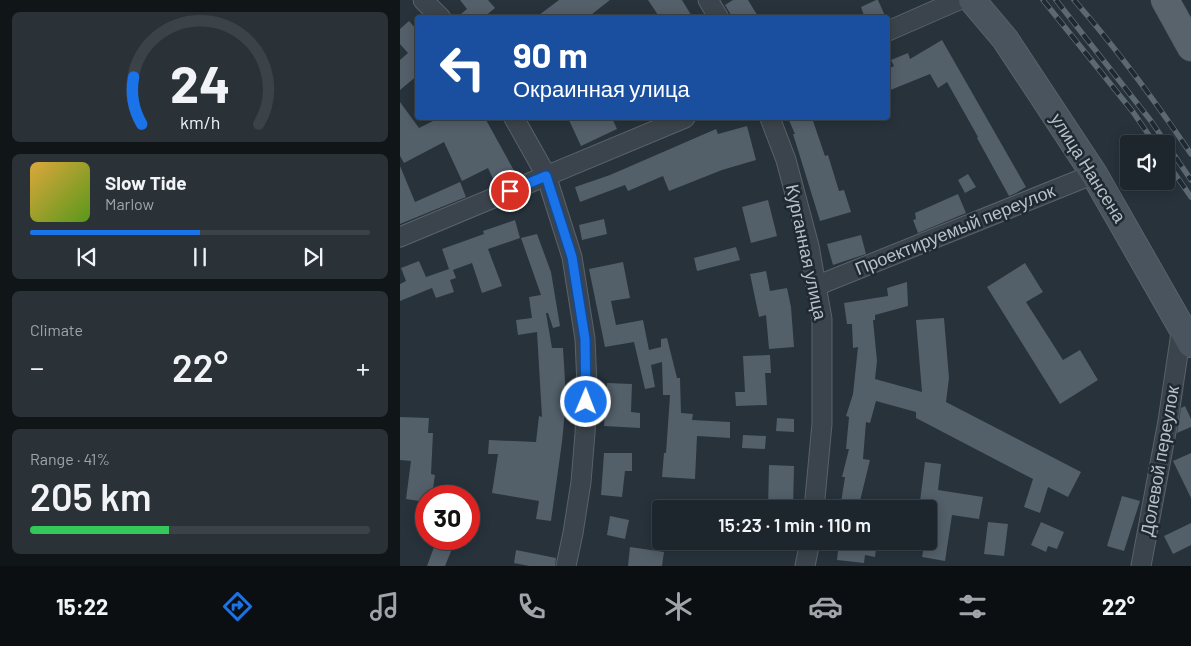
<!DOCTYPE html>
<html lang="en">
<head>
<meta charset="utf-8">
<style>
  body { margin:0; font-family:Barlow,sans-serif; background:#2a3238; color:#f1f3f6; height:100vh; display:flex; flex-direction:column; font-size:19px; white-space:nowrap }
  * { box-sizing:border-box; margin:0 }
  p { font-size:16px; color:#a0a5a9 }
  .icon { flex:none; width:28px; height:28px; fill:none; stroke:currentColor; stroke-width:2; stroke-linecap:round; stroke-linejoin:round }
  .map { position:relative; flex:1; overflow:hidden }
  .drawer { display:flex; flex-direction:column; gap:12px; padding:12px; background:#101518; width:400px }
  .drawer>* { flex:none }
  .guide { position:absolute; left:15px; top:15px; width:475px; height:105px; border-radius:5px; box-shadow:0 2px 12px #0003,0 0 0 1px #3b4348; background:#1a4fa0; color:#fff; overflow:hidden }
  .buttons { position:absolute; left:720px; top:135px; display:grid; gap:10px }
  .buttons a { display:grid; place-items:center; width:55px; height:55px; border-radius:5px; background:#1d262c; box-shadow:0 2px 12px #0003,0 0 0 1px #3b4348; font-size:25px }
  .speed { position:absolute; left:15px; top:485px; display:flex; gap:10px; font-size:25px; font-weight:700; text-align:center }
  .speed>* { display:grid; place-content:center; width:65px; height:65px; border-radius:50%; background:#1d262c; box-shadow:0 2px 12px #0003,0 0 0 1px #3b4348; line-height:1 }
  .speed .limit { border:8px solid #d22; background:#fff; color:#111 }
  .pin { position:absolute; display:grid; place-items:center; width:42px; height:42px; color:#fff; margin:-21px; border:2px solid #fff; border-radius:50%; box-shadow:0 1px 5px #0007 }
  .me { position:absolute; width:55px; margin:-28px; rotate:1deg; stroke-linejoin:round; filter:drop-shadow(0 0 4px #0008) }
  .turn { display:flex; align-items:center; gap:18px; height:105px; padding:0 15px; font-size:22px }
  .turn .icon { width:65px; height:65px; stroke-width:2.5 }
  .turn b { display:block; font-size:35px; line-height:42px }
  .big { font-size:38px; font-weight:600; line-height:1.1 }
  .drawer .tile { flex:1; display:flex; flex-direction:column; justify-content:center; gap:8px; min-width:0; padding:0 18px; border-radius:8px; background:#2a3238 }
  .drawer .dial { align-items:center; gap:0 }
  .dial svg { height:130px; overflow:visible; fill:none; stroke:#3b4348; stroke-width:7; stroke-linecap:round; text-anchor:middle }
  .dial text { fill:#f1f3f6; stroke:none }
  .song { display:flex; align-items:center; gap:15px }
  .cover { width:60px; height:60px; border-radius:8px; background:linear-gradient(135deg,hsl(40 70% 55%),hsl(90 70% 35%)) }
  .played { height:5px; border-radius:2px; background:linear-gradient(90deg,#1a73e8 50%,#3b4348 50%) }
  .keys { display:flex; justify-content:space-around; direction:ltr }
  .heat { display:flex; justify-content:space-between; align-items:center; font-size:28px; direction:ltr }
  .charge { height:8px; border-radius:4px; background:linear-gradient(90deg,#34c759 41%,#3b4348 0) }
  .trip { position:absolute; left:252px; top:500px; width:285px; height:50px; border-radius:5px; background:#1d262c; box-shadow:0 2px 12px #0003,0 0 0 1px #3b4348; font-weight:600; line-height:50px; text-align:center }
  .dock { display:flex; height:80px; justify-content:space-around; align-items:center; background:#0c0f12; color:#a0a5a9 }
  .dock .icon { width:35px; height:35px }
  .dock .on { color:#1a73e8 }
  .dock b { font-size:22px; color:#f1f3f6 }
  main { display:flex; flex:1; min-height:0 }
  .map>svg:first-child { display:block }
  .building { fill:#535f69 }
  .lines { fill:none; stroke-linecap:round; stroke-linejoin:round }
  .minor-casing { stroke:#59626a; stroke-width:21 }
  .secondary-casing { stroke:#59626a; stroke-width:28 }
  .primary-casing { stroke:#444d55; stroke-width:29 }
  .minor { stroke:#3b444c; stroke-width:19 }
  .secondary { stroke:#49545e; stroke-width:26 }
  .primary { stroke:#59636c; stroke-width:28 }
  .rail-casing { stroke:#5d6972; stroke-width:5.5 }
  .rail { stroke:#202931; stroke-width:4; stroke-dasharray:11; stroke-linecap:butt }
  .route-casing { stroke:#114b97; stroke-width:12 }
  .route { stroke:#1a73e8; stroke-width:9 }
  .labels { text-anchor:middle; stroke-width:5; stroke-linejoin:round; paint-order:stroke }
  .street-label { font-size:18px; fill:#b7bfc7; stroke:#202931 }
</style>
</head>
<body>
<main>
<section class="drawer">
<div class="tile dial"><svg viewBox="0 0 100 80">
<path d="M14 69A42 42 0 1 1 86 69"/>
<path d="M14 69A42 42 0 0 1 9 40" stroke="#1a73e8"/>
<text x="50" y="56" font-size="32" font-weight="700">24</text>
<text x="50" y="72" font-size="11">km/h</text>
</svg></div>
<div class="tile">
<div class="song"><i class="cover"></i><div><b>Slow Tide</b><p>Marlow</p></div></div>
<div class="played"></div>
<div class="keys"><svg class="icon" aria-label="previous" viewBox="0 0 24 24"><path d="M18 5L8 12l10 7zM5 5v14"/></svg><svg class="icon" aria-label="pause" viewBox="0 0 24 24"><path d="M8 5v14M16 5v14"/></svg><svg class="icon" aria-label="next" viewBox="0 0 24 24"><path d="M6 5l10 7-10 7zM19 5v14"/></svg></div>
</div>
<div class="tile"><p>Climate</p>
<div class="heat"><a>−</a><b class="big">22°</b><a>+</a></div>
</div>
<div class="tile"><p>Range · 41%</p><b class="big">205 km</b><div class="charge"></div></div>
</section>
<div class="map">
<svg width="791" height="566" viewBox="0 0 791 566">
  <rect width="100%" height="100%" fill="#27323b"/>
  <g class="building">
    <polygon points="60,0 88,0 95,8 83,18 56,18 67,9"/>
    <polygon points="159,0 210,0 187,18 135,18"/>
    <polygon points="248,0 282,0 293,18 260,18"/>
    <polygon points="333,0 348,0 359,18 333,18 325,5"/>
    <polygon points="476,0 478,0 486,18 465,18 461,7"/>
    <polygon points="9,21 18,31 18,75 0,90 0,60 8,53 0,44 0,29"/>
    <polygon points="542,40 626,187 616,193 609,196 577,138 578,137 547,82 538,88 530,74 488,91 488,69 494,66 491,60 508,53 510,59"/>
    <polygon points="0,102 19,128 39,118 85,118 117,176 96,185 88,168 62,181 44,142 4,163 0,156"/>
    <polygon points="168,118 212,118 217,129 181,146"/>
    <polygon points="388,118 412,118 425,156 428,155 439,191 444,190 451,212 420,221 393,134 395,134"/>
    <polygon points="347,126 356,160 322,170 269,191 263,176 228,191 225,185 180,202 175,187 210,175 316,129 318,134"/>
    <polygon points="0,166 15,202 60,182 66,197 0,224"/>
    <polygon points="568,174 576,187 565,193 558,180"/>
    <polygon points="558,194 566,213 518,233 513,220 516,219 515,213"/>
    <polygon points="368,200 377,236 351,243 342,207"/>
    <polygon points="204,219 207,234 182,240 179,225"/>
    <polygon points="115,220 120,238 88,249 102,286 82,293 72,263 53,270 56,278 50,280 54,292 36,298 32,288 0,301 0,284 6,281 1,268 19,261 26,277 49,269 42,249 84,234 83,231"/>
    <polygon points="137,234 151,272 160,326 153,328 148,313 146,313 152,348 163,348 165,381 166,401 162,442 151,521 136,519 139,501 92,493 98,454 88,454 89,440 136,442 139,416 142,417 137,332 118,335 116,320 132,318 129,297 141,295 121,238"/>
    <polygon points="461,235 466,254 433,265 427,244"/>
    <polygon points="336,247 340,260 297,271 294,258"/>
    <polygon points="223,262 230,298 211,301 216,325 243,320 249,350 261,347 261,339 267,338 277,378 280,378 281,413 293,414 292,420 330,422 330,438 297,436 295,479 262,477 264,453 266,453 270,395 263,395 262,362 251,365 255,387 245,389 234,342 205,347 189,269"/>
    <polygon points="625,263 643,292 626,302 663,360 680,350 698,380 660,404 587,287"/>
    <polygon points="366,271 370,291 387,288 391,307 394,347 369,349 366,315 359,317 350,274"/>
    <polygon points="507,282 508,306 475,315 475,320 473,320 477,361 475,379 522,392 516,320 544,318 549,378 546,402 681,472 668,497 648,487 640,513 624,507 633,479 516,418 516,412 476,401 470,423 466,422 463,459 470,460 458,509 440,509 445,477 442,477 449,449 446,449 449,417 446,416 453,394 458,347 453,348 452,324 447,324 444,303 488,296 487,288"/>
    <polygon points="370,355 371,373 365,373 367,405 336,406 335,392 345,392 343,356"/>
    <polygon points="207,383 232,384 231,412 240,413 240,428 204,426"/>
    <polygon points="785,406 791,419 791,427 777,433 781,408"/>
    <polygon points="0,417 29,418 28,433 33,433 31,474 35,475 32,496 26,496 26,502 6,499 11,461 0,460"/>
    <polygon points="377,418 394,419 394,432 376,431"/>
    <polygon points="343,435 366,436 365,449 342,448"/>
    <polygon points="204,453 232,453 232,471 225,471 222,497 201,495"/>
    <polygon points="791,453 791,498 773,461"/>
    <polygon points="525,462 541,464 538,490 583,497 579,519 552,515 545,561 522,557 525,541 529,541 529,509 519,509"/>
    <polygon points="369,465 394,466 393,509 368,509"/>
    <polygon points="722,496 740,501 724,551 707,546"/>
    <polygon points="210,516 229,520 225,539 207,535"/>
    <polygon points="588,522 608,524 604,556 584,554"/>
    <polygon points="641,522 664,532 657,549 648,546 646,552 631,545"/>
    <polygon points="791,523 791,545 773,554 764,536"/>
    <polygon points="37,539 56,539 45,566 27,566"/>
    <polygon points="439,541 477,541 475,557 465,555 464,563 437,560"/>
    <polygon points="230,547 264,552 262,566 228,566"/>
    <polygon points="116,550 156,558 155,566 129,566 114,563"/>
  </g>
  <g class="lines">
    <defs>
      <g id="minor">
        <polyline points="23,0 41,18"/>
        <polyline points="308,0 319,18"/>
        <polyline points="488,31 559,0"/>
        <polyline points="114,118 146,175 172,257 185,339 187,386 185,433 181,482 173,533 166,566"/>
        <polyline points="370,118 386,160 409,246 422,319 422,424 414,509"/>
        <polyline points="0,237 285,118"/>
        <polyline points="416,286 694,174"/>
        <polyline points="405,566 410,541"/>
        <polyline points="741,566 768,421 782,326"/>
      </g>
      <polyline id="secondary" points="572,0 605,39 694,174 791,344"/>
      <polyline id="primary" points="765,0 791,47"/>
    </defs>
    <use href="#minor" class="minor-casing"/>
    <use href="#secondary" class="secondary-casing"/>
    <use href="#primary" class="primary-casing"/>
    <use href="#minor" class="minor"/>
    <use href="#secondary" class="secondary"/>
    <use href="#primary" class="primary"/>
    <defs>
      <g id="rail">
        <polyline points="643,0 733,112 755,144"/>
        <polyline points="656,0 751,121 791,180"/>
        <path d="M674 0C717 49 755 101 791 154"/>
        <polyline points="766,161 791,197"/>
      </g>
    </defs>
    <use href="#rail" class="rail-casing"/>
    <use href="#rail" class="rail"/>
  </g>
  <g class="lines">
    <defs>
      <polyline id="route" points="110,191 146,176 172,257 185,339 186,402"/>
    </defs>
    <use href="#route" class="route-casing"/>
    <use href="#route" class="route"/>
  </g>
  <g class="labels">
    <g class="street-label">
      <text transform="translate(688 168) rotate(58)" y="6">улица Нансена</text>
      <text transform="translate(555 230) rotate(-22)" y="6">Проектируемый переулок</text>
      <text transform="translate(406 252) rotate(78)" y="6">Курганная улица</text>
      <text transform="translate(760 461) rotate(-80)" y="6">Долевой переулок</text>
    </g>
  </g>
</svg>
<div class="buttons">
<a><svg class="icon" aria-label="sound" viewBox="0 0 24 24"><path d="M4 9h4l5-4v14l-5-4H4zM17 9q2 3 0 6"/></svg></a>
</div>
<div class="speed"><div class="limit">30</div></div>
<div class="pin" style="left:110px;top:191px;background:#d93025"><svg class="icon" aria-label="arrive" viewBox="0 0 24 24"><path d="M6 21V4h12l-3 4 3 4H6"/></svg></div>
<svg class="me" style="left:186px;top:402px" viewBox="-20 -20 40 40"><circle r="17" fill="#1a73e8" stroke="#fff" stroke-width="3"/><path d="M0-11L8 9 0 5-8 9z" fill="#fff"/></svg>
<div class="trip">15:23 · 1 min · 110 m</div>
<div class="guide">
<div class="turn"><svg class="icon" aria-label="left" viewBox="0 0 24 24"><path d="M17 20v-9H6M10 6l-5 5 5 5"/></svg><div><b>90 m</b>Окраинная улица</div></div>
</div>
</div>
</main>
<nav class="dock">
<b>15:22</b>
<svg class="icon on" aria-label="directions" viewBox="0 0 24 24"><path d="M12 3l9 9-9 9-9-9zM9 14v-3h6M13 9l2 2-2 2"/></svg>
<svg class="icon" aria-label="music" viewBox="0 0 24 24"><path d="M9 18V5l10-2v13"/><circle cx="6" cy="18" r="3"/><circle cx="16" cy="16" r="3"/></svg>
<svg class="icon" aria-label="phone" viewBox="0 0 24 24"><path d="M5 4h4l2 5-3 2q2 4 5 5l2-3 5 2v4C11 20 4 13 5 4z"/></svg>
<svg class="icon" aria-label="climate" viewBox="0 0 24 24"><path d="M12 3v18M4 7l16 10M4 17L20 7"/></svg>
<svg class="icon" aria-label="car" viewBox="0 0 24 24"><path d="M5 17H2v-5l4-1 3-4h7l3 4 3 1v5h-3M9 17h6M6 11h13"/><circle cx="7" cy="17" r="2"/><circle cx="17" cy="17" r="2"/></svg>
<svg class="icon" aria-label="filters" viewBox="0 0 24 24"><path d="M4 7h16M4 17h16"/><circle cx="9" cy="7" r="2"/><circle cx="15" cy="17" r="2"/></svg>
<b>22°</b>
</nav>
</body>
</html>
